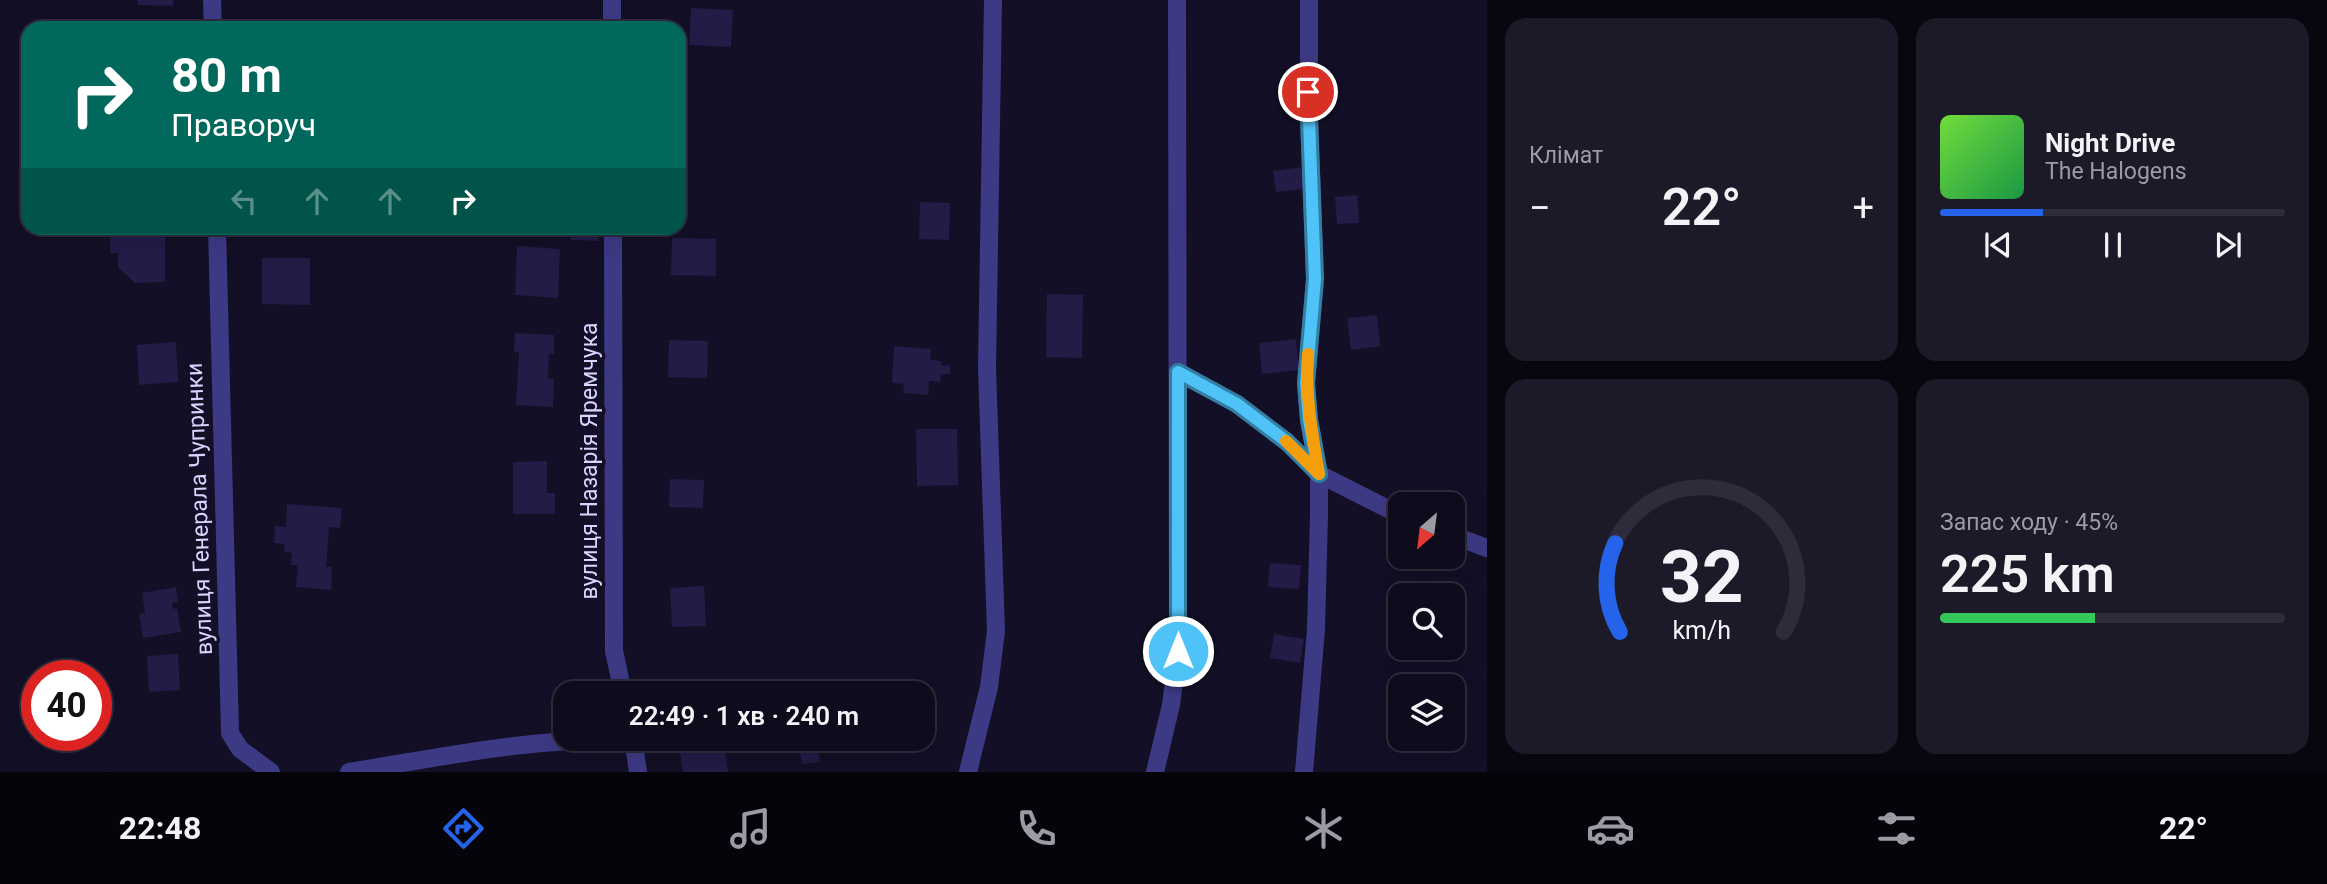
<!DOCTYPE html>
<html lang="uk">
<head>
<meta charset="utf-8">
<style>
  body { margin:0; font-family:Roboto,sans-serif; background:#1c1929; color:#f1f3f6; height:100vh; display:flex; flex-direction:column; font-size:26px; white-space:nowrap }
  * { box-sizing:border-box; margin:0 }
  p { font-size:23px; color:#9b9ba3 }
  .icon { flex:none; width:38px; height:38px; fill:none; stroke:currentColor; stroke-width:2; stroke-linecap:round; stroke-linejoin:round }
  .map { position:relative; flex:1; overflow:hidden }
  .sheet { display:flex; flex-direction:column; gap:18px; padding:18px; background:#08060f; width:840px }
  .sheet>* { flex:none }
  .top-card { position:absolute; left:21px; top:21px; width:665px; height:214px; border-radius:21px; box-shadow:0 7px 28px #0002,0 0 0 2px #2e2b3b; background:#00695c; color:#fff; overflow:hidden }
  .needle { width:46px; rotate:208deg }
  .controls { position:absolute; left:1388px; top:492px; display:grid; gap:14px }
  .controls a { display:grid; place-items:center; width:77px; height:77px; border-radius:14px; background:#0e0b1c; box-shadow:0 7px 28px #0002,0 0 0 2px #2e2b3b; font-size:35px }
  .speed { position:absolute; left:21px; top:660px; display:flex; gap:14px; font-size:35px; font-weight:700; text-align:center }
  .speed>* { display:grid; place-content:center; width:91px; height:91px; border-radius:50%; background:#0e0b1c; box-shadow:0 7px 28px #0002,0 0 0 2px #2e2b3b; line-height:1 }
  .speed .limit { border:10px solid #d22; background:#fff; color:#111 }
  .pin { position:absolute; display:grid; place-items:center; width:60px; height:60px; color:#fff; margin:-30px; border:4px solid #fff; border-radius:50%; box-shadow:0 2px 7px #0007 }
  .me { position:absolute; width:77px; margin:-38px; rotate:0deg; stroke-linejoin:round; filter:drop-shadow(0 0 5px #0008) }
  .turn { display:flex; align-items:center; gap:24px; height:147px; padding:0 35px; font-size:32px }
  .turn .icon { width:91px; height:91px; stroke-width:2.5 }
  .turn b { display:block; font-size:49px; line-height:60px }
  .lanes { display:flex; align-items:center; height:66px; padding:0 35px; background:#0003; justify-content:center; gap:35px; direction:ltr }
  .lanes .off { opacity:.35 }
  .big { font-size:52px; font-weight:600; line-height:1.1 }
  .sheet .tile { flex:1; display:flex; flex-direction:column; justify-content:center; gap:10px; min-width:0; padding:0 24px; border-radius:21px; background:#1c1929 }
  .sheet .dial { align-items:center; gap:0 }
  .dial svg { height:182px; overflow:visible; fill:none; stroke:#2e2b3b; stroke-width:7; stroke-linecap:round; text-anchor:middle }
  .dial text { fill:#f1f3f6; stroke:none }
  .song { display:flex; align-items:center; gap:21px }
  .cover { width:84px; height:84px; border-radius:10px; background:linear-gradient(135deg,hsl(100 70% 55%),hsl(140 70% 35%)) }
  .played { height:7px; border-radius:4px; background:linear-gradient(90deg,#2563eb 30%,#2e2b3b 30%) }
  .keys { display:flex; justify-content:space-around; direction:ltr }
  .heat { display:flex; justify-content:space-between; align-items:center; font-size:38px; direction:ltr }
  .charge { height:10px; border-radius:5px; background:linear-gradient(90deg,#34c759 45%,#2e2b3b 0) }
  .sheet .tiles { flex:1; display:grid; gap:18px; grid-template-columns:repeat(2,1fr) }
  .trip { position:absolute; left:553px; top:681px; width:382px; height:70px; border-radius:21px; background:#0e0b1c; box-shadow:0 7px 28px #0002,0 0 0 2px #2e2b3b; font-weight:600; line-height:70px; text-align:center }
  .menu { display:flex; height:112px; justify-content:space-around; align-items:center; background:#06040b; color:#9b9ba3 }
  .menu .icon { width:49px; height:49px }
  .menu .selected { color:#2563eb }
  .menu b { font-size:32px; color:#f1f3f6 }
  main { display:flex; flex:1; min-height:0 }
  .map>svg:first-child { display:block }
  .building { fill:#241b47 }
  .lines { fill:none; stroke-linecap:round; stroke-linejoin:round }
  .minor { stroke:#3d3a85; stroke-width:18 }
  .tertiary { stroke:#3d3a85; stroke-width:18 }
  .route-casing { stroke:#337fa1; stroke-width:18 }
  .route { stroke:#4fc3f7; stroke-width:12 }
  .slow { stroke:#f59e0b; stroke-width:12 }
  .labels { text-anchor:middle; stroke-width:7; stroke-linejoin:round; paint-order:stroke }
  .street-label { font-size:23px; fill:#d9d4ff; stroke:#130f26 }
</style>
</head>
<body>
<main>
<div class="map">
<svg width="1487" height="772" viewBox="0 0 1487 772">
  <rect width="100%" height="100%" fill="#130f26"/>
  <g class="building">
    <polygon points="138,0 173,0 173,6 138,5"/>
    <polygon points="691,8 733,10 731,47 689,45"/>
    <rect x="509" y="24" width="35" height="4"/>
    <polygon points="1303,167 1305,189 1276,192 1273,171"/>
    <polygon points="1357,195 1359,223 1337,224 1335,197"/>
    <polygon points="920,202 950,203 949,240 919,239"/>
    <polygon points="571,228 599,228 599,241 571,240"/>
    <polygon points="165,234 165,282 135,283 118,267 118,253 110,253 110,235"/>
    <polygon points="672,238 716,239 716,276 671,275"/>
    <polygon points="517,246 560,249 558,298 515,295"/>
    <polygon points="262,258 310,258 310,305 262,304"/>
    <polygon points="1047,294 1083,295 1082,358 1046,357"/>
    <polygon points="1377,315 1380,346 1351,350 1347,318"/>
    <polygon points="515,333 554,335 554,354 549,354 548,379 554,379 553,407 516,405 519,352 514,352"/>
    <polygon points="1296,339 1299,370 1262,374 1259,343"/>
    <polygon points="669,340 708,341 707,378 668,377"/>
    <polygon points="176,342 178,382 139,385 137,345"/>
    <polygon points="894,346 931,349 930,360 941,361 941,365 950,366 950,374 941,374 940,382 929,381 928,395 903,393 904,384 892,383"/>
    <polygon points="916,429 957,429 958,485 917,486"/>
    <polygon points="547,461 547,493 555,493 555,514 513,514 513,462"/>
    <polygon points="670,479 704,480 703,508 669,507"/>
    <polygon points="287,504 342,508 340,528 329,527 326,567 332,567 331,590 296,587 298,565 291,565 292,553 284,552 285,544 274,543 275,526 286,527"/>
    <polygon points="1270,563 1301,565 1299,589 1268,587"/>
    <polygon points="704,586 706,626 672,627 670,588"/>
    <polygon points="176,587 178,602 172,603 173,609 177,608 181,632 143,638 139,614 145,613 142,593"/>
    <polygon points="1274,634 1304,639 1300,663 1270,658"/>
    <polygon points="178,654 180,690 149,692 147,656"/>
    <polygon points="723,738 728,772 683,772 678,739"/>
    <polygon points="798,738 816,738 820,762 802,764"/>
  </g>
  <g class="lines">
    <g class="minor">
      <polyline points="212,0 213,28"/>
      <polyline points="612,0 612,28"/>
      <polyline points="217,228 230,733 240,749 271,772"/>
      <polyline points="613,228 614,651 623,693"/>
      <polyline points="1178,372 1237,404 1287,442 1319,474 1400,515"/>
      <polyline points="1452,535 1487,548"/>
      <polyline points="633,738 638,772"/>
      <path d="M349 772C443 757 537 736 633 741"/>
      <polyline points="968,772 989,687 996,631 987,368 993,0"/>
      <polyline points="1304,772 1316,629 1319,515 1319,474 1309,420 1306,383 1315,279 1309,116 1309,0"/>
    </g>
    <polyline class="tertiary" points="1155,772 1171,705 1178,651 1177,0"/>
  </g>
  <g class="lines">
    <defs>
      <polyline id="route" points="1178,651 1178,372 1237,404 1287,442 1319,474 1309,420 1306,383 1315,279 1308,92"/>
    </defs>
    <use href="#route" class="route-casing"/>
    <use href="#route" class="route"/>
    <path class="slow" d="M1286 441 1319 474C1312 434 1305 395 1308 354"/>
  </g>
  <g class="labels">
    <g class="street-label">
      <text transform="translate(589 461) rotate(-90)" y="8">вулиця Назарія Яремчука</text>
      <text transform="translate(199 509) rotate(-92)" y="8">вулиця Генерала Чупринки</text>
    </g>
  </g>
</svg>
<div class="controls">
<a><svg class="needle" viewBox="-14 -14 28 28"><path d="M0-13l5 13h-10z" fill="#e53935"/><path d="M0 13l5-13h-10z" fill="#9b9ba3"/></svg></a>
<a><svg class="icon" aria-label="search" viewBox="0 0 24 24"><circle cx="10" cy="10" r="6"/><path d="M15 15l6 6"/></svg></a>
<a><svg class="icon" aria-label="layers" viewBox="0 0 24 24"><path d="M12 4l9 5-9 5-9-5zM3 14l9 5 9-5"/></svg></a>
</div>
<div class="speed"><div class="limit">40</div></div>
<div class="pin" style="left:1308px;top:92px;background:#d93025"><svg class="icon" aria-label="arrive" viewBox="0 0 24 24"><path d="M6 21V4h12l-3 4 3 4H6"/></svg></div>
<svg class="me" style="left:1178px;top:651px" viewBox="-20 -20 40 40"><circle r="17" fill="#4fc3f7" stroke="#fff" stroke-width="3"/><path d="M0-11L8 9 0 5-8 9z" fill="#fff"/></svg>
<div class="trip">22:49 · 1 хв · 240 m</div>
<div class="top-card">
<div class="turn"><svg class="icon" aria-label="right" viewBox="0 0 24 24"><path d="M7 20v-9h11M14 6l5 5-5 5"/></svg><div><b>80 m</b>Праворуч</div></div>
<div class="lanes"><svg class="icon off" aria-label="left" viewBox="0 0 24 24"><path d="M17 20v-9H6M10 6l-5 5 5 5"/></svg><svg class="icon off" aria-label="ahead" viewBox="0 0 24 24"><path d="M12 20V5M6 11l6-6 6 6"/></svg><svg class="icon off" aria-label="ahead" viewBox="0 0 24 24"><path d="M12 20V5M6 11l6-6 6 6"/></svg><svg class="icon" aria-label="right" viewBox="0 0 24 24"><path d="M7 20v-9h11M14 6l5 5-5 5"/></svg></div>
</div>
</div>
<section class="sheet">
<div class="tiles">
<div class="tile"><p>Клімат</p>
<div class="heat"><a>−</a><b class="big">22°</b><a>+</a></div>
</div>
<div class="tile">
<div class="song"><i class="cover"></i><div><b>Night Drive</b><p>The Halogens</p></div></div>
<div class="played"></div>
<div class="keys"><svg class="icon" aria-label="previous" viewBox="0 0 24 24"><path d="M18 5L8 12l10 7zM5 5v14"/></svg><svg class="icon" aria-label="pause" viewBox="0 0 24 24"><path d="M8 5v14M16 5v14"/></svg><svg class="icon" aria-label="next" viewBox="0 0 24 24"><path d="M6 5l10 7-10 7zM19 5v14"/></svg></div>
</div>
<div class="tile dial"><svg viewBox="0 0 100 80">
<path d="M14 69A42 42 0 1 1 86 69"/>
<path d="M14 69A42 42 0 0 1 12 30" stroke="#2563eb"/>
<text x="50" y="56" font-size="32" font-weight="700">32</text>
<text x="50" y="72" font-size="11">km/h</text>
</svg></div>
<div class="tile"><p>Запас ходу · 45%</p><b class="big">225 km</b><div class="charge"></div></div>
</div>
</section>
</main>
<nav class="menu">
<b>22:48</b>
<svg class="icon selected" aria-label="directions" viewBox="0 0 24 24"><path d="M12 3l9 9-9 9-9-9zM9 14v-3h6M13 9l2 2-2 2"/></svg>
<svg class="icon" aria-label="music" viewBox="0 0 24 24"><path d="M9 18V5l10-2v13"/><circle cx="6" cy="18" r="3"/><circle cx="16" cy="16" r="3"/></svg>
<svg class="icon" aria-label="phone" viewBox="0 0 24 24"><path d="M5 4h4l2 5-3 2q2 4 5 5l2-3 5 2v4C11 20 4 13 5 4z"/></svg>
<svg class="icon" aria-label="climate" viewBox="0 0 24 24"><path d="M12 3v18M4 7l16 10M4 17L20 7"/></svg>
<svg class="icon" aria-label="car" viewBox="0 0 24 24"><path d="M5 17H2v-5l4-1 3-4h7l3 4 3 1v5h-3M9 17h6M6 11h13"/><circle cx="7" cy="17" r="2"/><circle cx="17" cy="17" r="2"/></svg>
<svg class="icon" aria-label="filters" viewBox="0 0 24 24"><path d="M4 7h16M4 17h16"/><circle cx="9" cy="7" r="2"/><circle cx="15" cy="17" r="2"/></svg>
<b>22°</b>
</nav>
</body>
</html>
